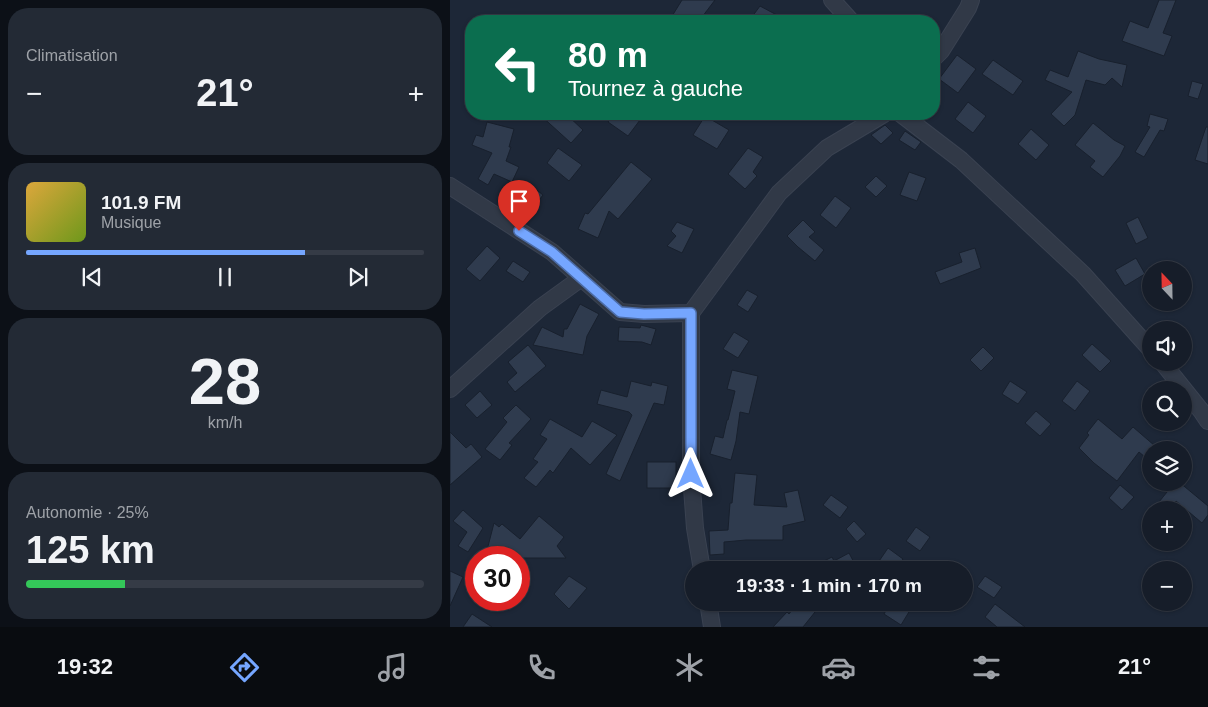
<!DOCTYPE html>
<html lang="fr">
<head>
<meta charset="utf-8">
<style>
  body { margin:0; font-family:Helvetica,sans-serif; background:#232a35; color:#f1f3f6; height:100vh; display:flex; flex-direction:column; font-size:19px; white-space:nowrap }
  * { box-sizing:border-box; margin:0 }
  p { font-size:16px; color:#9ea2a8 }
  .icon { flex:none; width:28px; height:28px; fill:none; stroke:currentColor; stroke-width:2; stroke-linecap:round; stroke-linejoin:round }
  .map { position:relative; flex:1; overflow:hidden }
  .drawer { display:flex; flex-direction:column; gap:8px; padding:8px; background:#0c1017; width:450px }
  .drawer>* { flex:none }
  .hud { position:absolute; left:15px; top:15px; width:475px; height:105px; border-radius:20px; box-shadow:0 1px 4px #0004,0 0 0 1px #353b46; background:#0b6e4f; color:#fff; overflow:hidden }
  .needle { width:32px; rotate:338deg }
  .tools { position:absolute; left:692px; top:261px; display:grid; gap:10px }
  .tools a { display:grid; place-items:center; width:50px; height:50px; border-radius:50%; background:#161d29; box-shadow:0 1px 4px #0004,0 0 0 1px #353b46; font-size:25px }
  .speed { position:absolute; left:15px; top:546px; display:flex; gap:10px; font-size:25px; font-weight:700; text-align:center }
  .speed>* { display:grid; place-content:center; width:65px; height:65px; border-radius:50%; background:#161d29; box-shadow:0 1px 4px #0004,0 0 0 1px #353b46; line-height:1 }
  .speed .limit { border:8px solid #d22; background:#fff; color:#111 }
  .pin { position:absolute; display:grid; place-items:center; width:42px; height:42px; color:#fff; margin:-51px -21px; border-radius:50% 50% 50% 0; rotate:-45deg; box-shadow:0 0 5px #0007 }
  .pin .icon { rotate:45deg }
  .me { position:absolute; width:55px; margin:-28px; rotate:0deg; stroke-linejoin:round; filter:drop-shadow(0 0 4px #0008) }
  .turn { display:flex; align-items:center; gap:18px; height:105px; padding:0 20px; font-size:22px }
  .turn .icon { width:65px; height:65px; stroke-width:2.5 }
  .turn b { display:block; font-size:35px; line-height:42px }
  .big { font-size:38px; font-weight:700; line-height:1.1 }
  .drawer .card { flex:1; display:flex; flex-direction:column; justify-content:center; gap:8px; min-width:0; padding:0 18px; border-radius:20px; background:#232a35 }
  .drawer .dial { align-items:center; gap:0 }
  .dial b { font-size:65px; line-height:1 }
  .song { display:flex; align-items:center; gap:15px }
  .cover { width:60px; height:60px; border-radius:8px; background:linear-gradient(135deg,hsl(40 70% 55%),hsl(80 70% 35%)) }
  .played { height:5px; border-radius:2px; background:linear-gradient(90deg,#75a6ff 70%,#353b46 70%) }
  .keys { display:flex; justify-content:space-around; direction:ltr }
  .heat { display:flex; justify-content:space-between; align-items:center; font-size:28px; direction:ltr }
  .charge { height:8px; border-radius:4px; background:linear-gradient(90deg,#34c759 25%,#353b46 0) }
  .trip { position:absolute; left:235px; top:561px; width:288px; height:50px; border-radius:25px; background:#161d29; box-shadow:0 1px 4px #0004,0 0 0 1px #353b46; font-weight:700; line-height:50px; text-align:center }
  .tabs { display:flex; height:80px; justify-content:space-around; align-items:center; background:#090c10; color:#9ea2a8 }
  .tabs .icon { width:35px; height:35px }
  .tabs .on { color:#75a6ff }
  .tabs b { font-size:22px; color:#f1f3f6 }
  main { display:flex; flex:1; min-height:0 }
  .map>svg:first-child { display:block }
  .building { fill:#2f3b4e; stroke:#18202d }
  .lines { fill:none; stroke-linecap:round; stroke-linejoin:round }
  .street-casing { stroke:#3a4251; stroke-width:18 }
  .street { stroke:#313947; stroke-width:16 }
  .route-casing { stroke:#4c6ca6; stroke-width:12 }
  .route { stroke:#75a6ff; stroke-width:9 }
</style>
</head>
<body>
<main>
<section class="drawer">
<div class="card"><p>Climatisation</p>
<div class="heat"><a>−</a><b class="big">21°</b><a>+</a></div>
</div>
<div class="card">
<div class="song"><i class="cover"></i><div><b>101.9 FM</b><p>Musique</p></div></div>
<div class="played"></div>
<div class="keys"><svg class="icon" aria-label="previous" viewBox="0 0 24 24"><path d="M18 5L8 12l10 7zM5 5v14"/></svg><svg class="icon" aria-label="pause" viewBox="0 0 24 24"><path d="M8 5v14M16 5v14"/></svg><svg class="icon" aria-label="next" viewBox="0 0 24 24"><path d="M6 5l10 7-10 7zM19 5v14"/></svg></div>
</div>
<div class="card dial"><b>28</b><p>km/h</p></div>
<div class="card"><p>Autonomie · 25%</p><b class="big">125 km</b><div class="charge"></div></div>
</section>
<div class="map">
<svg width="758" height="627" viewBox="0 0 758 627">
  <rect width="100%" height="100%" fill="#1d2737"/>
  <g class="building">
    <polygon points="232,0 265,0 249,21 219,21"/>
    <polygon points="709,0 726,0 713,33 722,36 714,56 672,41 680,21 698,28"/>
    <polygon points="310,6 338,21 299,21"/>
    <polygon points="628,51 649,59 677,65 672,87 662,78 655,85 636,80 625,115 614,126 601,114 622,92 595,80 600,70 618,77"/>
    <polygon points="507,55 526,69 508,93 489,79"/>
    <polygon points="543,60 573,81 563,95 532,74"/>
    <polygon points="742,81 753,84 748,99 738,96"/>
    <polygon points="518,102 536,116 523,133 505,119"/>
    <polygon points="89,114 116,114 133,130 121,143"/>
    <polygon points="164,114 181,114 190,120 178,136 158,122"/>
    <polygon points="700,114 718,119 714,131 710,130 694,157 685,152 700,127 697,126"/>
    <polygon points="255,116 279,130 267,149 243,135"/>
    <polygon points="37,122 64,129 59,147 61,147 56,161 69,167 62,182 44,174 38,185 28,179 42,153 22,145 26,135 33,137"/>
    <polygon points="643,123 664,140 675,146 670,156 653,177 640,167 645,161 625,145"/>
    <polygon points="435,125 443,133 431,144 421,135"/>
    <polygon points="756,127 758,127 758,164 745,160"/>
    <polygon points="581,129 599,145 586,160 568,144"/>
    <polygon points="455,131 471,142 465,150 449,140"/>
    <polygon points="108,148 132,165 119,181 97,163"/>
    <polygon points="298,148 313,157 303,172 307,176 295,189 278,174"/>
    <polygon points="181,162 202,179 168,219 159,211 148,238 128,229 135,213 138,214"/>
    <polygon points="459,172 476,178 467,201 450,195"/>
    <polygon points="426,176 437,186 426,197 415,187"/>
    <polygon points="83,187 93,195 83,208 73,199"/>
    <polygon points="385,196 401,208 386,228 370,215"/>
    <polygon points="688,217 698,238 686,244 676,223"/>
    <polygon points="353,220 365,232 359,237 374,250 365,261 348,247 337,236"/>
    <polygon points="227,222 244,229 232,253 217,246 226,236 221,231"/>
    <polygon points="37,246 50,258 30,281 16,269"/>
    <polygon points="525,248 531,268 490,284 485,272 512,262 509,253"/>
    <polygon points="686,258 695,274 675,286 665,270"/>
    <polygon points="63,261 80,272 73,282 56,271"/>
    <polygon points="297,290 308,296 298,312 287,305"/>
    <polygon points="130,304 149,314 137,336 133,355 83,345 92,327 113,337 114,329 117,329"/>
    <polygon points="191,325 206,329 201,345 192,342 168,341 169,327 190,328"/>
    <polygon points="284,332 299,341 288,358 273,349"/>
    <polygon points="642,344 661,361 650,372 632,355"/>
    <polygon points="78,345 96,366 65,392 57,382 67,373 58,362"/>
    <polygon points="533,347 544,358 531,371 520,360"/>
    <polygon points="282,370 308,376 299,414 290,412 286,441 281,460 260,454 265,436 273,438 277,420 278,420 285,391 277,389"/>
    <polygon points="181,381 201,386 202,382 218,386 214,405 204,403 170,481 156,474 182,415 179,412 147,404 151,390 177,397"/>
    <polygon points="560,381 577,392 568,404 552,394"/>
    <polygon points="627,381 640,391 625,411 612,401"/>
    <polygon points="30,391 42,405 27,418 15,405"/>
    <polygon points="66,405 81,419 59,443 62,445 50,460 35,449 57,422 53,418"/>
    <polygon points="586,411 601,424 590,436 575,423"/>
    <polygon points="100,419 132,437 142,421 167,435 140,465 121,448 103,473 100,470 86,487 74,478 88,462 83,459 97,439 90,435"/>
    <polygon points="648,419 672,439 683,427 705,446 695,457 689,452 667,481 644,463 629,448 639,435 637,433"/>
    <polygon points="0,432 16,448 21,444 32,457 0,485"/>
    <rect x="197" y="462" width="29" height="26"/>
    <polygon points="285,473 307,475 304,505 337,507 334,493 348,490 355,521 333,526 333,540 296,540 274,542 274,554 260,555 259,531 278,530 280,503 282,503"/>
    <polygon points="725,482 729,482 758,506 758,515 752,523 726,501 717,510 709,502"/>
    <polygon points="670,485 684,497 672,510 659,498"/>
    <polygon points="381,495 398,507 390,518 373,505"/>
    <polygon points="13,510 33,528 18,552 8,546 17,532 3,521"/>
    <polygon points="89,516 114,537 107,546 116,558 35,558 44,523 49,527 52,524 70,539"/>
    <polygon points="404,521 416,534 407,542 396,529"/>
    <polygon points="466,527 480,537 470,551 456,541"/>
    <polygon points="438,548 453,559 445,570 423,570"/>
    <polygon points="399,553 408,570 356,570 382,557 384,561"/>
    <polygon points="0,571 13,577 0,606"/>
    <polygon points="119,576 137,588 119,609 104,594"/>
    <polygon points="535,576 552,587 544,598 527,587"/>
    <polygon points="348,602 353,602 365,612 353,627 323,627 337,612 339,614"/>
    <polygon points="441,602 465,602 451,625 434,614"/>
    <polygon points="545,604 575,627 547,627 535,617"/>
    <polygon points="22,614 42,627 13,627"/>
  </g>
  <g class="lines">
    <defs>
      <g id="street">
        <polyline points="382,0 401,21"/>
        <polyline points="484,58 491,51 518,8 521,0"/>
        <polyline points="451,114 511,160 633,274 701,350"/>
        <polyline points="0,186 102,252 170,312 194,314 241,313 329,193 377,148 434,114"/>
        <polyline points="241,313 241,475 245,528 252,570"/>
        <polyline points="712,362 752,412 758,421"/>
        <polyline points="0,389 90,308 130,279"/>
        <polyline points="258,602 262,627"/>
      </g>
    </defs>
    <use href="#street" class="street-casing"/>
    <use href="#street" class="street"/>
  </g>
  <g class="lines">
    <defs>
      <polyline id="route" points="69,231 102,252 170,312 194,314 241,313 241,474"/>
    </defs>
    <use href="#route" class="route-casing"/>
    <use href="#route" class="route"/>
  </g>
</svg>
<div class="tools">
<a><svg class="needle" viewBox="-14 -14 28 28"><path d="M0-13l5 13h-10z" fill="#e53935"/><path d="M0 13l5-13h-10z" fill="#9ea2a8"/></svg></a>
<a><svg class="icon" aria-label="sound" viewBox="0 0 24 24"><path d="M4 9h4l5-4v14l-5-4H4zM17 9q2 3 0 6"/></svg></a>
<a><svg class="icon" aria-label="search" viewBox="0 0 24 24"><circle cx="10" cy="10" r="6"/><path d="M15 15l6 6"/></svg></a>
<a><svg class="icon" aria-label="layers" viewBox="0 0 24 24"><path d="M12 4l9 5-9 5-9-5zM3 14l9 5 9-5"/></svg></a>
<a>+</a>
<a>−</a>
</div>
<div class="speed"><div class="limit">30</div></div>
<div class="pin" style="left:69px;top:231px;background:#d93025"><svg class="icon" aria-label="arrive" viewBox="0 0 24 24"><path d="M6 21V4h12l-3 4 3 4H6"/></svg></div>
<svg class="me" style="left:241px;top:474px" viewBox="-20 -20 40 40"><path d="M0-17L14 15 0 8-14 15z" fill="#75a6ff" stroke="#fff" stroke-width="4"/></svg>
<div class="trip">19:33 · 1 min · 170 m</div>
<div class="hud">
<div class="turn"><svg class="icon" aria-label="left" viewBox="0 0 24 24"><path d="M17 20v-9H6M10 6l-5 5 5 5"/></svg><div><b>80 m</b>Tournez à gauche</div></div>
</div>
</div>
</main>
<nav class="tabs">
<b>19:32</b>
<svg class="icon on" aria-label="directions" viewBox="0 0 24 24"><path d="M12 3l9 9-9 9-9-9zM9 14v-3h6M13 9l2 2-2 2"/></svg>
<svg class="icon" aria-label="music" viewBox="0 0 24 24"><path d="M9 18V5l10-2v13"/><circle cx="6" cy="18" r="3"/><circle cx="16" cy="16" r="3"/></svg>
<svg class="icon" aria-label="phone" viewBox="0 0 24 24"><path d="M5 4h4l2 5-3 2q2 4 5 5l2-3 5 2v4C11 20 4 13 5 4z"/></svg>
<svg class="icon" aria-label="climate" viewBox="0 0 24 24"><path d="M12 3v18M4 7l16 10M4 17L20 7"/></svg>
<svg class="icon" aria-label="car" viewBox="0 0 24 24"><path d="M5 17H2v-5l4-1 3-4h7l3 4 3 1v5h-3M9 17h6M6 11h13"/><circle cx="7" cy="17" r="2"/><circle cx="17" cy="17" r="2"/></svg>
<svg class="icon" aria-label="filters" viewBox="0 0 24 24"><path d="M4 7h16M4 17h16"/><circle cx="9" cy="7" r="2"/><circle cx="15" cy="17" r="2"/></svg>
<b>21°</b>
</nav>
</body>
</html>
